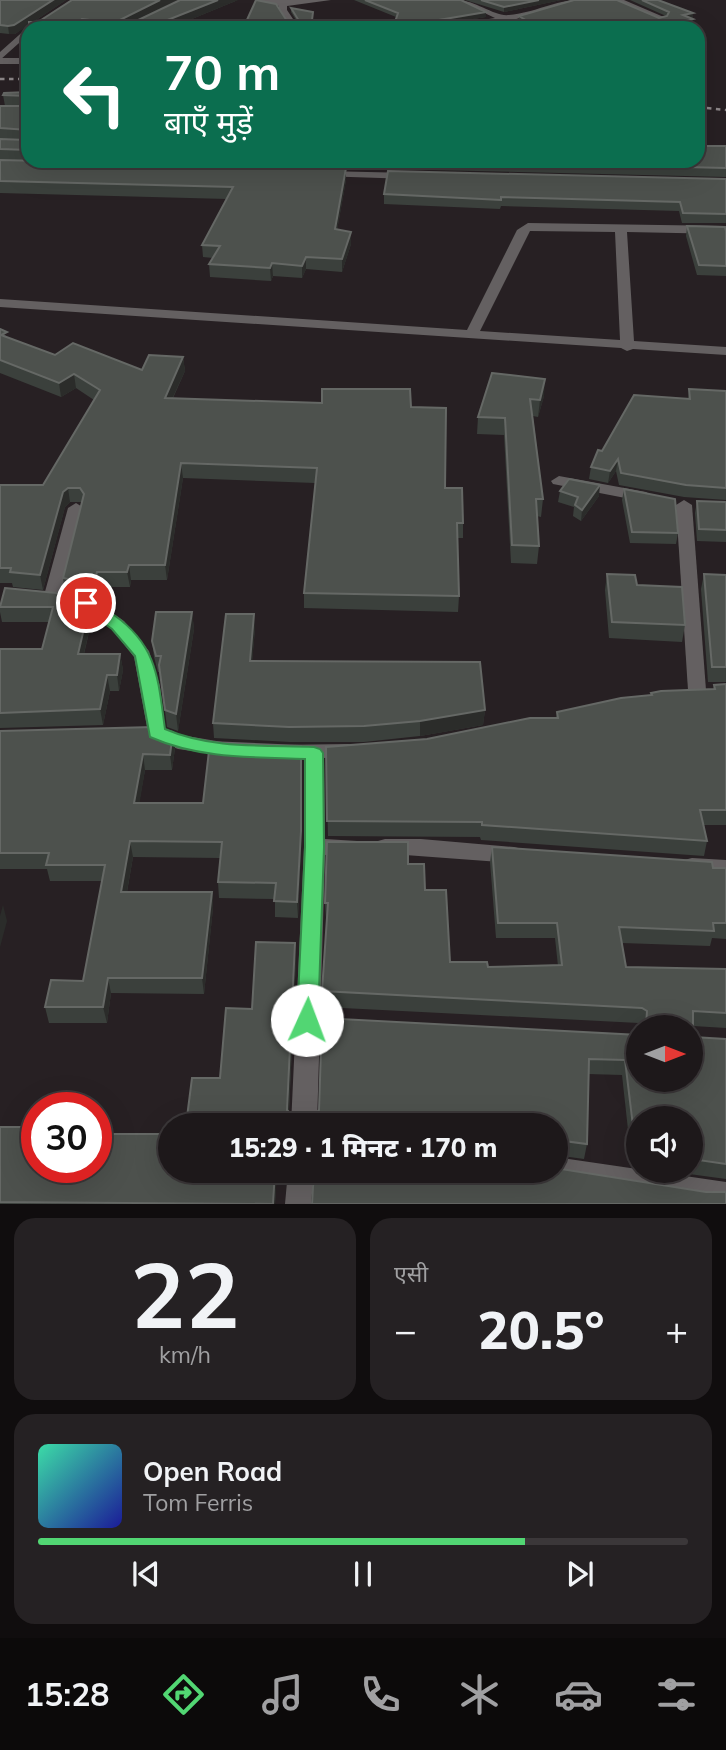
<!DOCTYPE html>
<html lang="hi">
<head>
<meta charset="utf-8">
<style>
  body { margin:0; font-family:Mulish,"Noto Sans Devanagari",sans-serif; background:#252123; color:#f1f3f6; height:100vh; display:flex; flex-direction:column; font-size:26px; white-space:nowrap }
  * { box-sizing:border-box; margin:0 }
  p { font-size:23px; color:#a0a0a2 }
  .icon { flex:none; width:38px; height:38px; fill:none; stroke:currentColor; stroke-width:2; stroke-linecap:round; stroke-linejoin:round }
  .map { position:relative; height:1204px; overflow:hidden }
  .side { display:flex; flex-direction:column; gap:14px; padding:14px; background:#100d0e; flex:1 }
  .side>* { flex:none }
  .hud { position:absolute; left:21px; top:21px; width:684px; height:147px; border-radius:21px; box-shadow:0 7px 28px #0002,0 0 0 2px #3b3739; background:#0b6e4f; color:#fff; overflow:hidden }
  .needle { width:46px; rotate:90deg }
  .tools { position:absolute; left:626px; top:1015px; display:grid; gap:14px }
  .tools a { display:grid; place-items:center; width:77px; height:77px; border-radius:50%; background:#1d181a; box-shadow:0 7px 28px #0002,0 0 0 2px #3b3739; font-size:35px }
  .speed { position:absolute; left:21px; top:1092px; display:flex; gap:14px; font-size:35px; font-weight:700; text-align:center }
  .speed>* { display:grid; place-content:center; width:91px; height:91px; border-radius:50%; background:#1d181a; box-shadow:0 7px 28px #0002,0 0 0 2px #3b3739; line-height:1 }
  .speed .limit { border:10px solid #d22; background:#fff; color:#111 }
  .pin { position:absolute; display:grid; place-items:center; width:60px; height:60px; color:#fff; margin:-30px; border:4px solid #fff; border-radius:50%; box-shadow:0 2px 7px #0007 }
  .me { position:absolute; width:77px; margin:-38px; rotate:2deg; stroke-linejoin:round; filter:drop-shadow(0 0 5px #0008) }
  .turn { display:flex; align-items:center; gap:24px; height:147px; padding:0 28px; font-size:32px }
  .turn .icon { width:91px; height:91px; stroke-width:2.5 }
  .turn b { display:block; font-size:49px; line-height:60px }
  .big { font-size:52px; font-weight:800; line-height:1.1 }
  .side .tile { flex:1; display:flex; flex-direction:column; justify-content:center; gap:10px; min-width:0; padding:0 24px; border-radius:21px; background:#252123 }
  .side .dial { align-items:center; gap:0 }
  .dial b { font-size:91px; line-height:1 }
  .song { display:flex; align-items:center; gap:21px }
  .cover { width:84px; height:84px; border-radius:10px; background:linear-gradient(135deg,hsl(160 70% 55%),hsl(240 70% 35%)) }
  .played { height:7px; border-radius:4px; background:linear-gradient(90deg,#52d673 75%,#3b3739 75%) }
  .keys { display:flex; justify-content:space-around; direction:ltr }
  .heat { display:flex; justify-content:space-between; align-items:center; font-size:38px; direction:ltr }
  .side .tiles { flex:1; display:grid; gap:14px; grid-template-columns:1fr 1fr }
  .tile:last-child { grid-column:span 2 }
  .trip { position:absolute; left:158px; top:1113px; width:410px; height:70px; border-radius:35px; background:#1d181a; box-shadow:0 7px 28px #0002,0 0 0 2px #3b3739; font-weight:800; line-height:70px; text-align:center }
  .dock { display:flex; height:112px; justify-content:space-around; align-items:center; background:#0c0a0a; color:#a0a0a2 }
  .dock .icon { width:49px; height:49px }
  .dock .current { color:#52d673 }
  .dock b { font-size:32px; color:#f1f3f6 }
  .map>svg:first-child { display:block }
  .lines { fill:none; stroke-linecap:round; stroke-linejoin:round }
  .minor { fill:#646061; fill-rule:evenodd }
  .tertiary { fill:#646061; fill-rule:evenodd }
  .rail { stroke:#8c8688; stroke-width:2.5; stroke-dasharray:4.5 4.5; stroke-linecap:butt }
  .wall { fill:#3b403c }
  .shaded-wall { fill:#2b2c2a }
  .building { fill:#4d514d; stroke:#656865; stroke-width:2 }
  .route { fill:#52d673; stroke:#358b4b; stroke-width:2 }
</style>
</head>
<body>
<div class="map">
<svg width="726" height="1204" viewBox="0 0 726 1204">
  <rect width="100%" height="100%" fill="#272023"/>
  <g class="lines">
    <g class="minor">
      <polygon points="182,0 193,0 135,28 124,28"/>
      <polygon points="255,0 331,0 287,6 287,10 297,25 293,28 279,11 279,6"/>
      <path d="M457 0C475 0 495 17 509 15 534 13 555 0 580 0L513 20 525 28H515L504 22 458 28H433L495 18Z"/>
      <polygon points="612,0 624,0 666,18 659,20"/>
      <rect x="0" y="58" width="28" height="6"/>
      <polygon points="324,171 411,173 417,176 411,179 320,176 318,174"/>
      <path d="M528 223 726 226V234L627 232 634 341 726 347V355L633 349 627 351 621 348 0 307V299L467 330 517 230ZM530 231 615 232 620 340 480 331Z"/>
      <polygon points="559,476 646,492 654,497 646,502 553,484 551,481"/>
      <polygon points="684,500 692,505 706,690 704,695 690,695 688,690 676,505"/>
      <polygon points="76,503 84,508 61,599 58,603 46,603 43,599 68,508"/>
      <polygon points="70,595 92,599 124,621 149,651 160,686 165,729 181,735 240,745 243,750 240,755 233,757 178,749 149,738 134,657 112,629 81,608 64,605 61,601"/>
      <polygon points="348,744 355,746 358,751 355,756 324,758 325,839 357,841 361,847 357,853 325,855 317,1125 291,1125 304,847 304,759 271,757 268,752 271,747 278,745"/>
      <polygon points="385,839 421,839 514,847 522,849 525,855 522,861 514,863 378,853 374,847 378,841"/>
      <polygon points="692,858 726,860 726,876 684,872 681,866 684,860"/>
      <polygon points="555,1157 726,1182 726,1204 702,1204 555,1181 546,1178 543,1171 555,1171"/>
      <polygon points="288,1171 314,1171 311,1204 285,1204"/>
    </g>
    <polygon class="tertiary" points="28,27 31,28 28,28 28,35 0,60 0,52"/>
    <g class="rail">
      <polyline points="0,79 28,79"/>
      <polyline points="698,107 726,110"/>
    </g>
  </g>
  <g class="wall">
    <polygon points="0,0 66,0 33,22 38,22 72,0 177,0 122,28 83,27 82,28 30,28 29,24 15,34 9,34 0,33"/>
    <polygon points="238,0 170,28 135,28 134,22"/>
    <polygon points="354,0 461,0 486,12 486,17 433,25 526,25 519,21 519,16 659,18 666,16 630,0 658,0 693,13 693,18 691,18 692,24 393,28 396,17"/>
    <polygon points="465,0 561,0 504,12"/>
    <polygon points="291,8 313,12 312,24 299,25 291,12"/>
    <polygon points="287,21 287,25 246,26 246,22"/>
    <polygon points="28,92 28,150 0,149 0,106 5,106 3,95"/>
    <polygon points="699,146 726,146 726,177 389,169 389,161 698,161"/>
    <polygon points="0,149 28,150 28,161 348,161 348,169 346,168 346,180 337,230 351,232 351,244 342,272 306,269 302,278 273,276 271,281 210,277 209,264 213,258 203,257 202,245 227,199 0,193"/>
    <polygon points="726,179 726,223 682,223 679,211 501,206 500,209 384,204 384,194"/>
    <polygon points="687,226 726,231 726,276 697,275 686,236"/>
    <polygon points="0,329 7,337 55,355 142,370 183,357 185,371 173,398 411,407 445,488 463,523 463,538 457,538 459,596 458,612 304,608 304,593 315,483 183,478 167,580 131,580 130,587 99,587 97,599 65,593 63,578 82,502 70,502 65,507 43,590 13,587 12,583 0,583 0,485 43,485 94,400 76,388 61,397 0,373"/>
    <polygon points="492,373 544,396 538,417 533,416 543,499 541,517 537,516 539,546 537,564 511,563 504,435 477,434 478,417"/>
    <polygon points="689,389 726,391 726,500 684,497 619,485 616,471 608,483 589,479 591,467 602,451 688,399"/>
    <polygon points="624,489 678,533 676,544 630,543 622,500"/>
    <polygon points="560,491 599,496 581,521 573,516 574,507 558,502"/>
    <polygon points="697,501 726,502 726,542 697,541 695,513"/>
    <polygon points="607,574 637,585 685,625 682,642 609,638 605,590"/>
    <polygon points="704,574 726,575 726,682 708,682 701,589"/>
    <polygon points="0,603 90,603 92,619 84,654 120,654 123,670 119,691 110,691 103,725 0,728 0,649 42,649 49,622 2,622 0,612"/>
    <polygon points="192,612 194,629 178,731 167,727 160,672 158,672 154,657 152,641"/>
    <polygon points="255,629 252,661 485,710 483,725 420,736 364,742 290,742 214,738 213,723"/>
    <polygon points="726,684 726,825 704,825 707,841 704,856 481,840 480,837 328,836 326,747 427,739 556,718 557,712 651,696 651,693 713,689 714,685"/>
    <polygon points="0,731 173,732 175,748 172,770 145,770 139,803 203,803 301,762 301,847 298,918 275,917 275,899 219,898 218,882 220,858 133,857 127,892 212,892 213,908 204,994 111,993 107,1023 49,1023 45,1007 83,981 102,881 50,881 47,869 0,869"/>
    <polygon points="492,847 713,868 726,868 726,939 712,938 710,946 622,943 626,967 726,969 726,1028 693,1026 693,1037 726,1039 726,1179 667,1171 691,1171 691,1118 639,1118 639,1167 632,1166 622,1075 588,1074 587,1144 584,1159 555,1155 555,1125 186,1125 220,1078 252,1009 296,958 289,1112 290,1113 316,1113 639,1035 639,1080 691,1027 643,1027 639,1023 323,1007 322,991 327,918 326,918 325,903 408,864 425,890 450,962 488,967 558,966 555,938 496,938 490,862"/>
    <polygon points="0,1127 102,1128 103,1134 170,1171 277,1171 275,1204 0,1204"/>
  </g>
  <g class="shaded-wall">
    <polygon points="53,0 66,0 15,34 9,34 8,26"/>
    <polygon points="160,0 177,0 122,28 115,28 114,23"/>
    <polygon points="218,0 238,0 170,28 149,28 149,26"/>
    <polygon points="539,0 561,0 504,12 504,7"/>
    <polygon points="486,12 486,17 433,25 431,23 433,21"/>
    <polygon points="693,13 693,18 683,20 683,15"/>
    <polygon points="82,19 83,27 82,28 70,28"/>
    <polygon points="693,19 691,28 670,28 685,21"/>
    <polygon points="346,168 346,180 335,242 335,229"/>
    <polygon points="351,232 351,244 342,272 342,259"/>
    <polygon points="306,257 306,269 302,278 302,266"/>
    <polygon points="272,263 273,276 271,281 270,268"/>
    <polygon points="183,357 185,371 166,412 165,398"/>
    <polygon points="74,374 76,388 61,397 59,383"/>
    <polygon points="545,379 544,396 538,417 540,400"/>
    <polygon points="618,459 616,471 608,483 610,471"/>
    <polygon points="181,463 183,478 167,580 165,565"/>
    <polygon points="600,485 599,496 581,521 582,510"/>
    <polygon points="68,488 70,502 65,507 43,590 40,575 63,492"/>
    <polygon points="129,565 131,580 130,587 127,572"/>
    <polygon points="97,572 99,587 97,599 94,584"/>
    <polygon points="90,603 92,619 80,670 78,654"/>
    <polygon points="192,612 194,629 178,731 176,714"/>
    <polygon points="254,614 255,629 251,676 250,661"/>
    <polygon points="120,654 123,670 119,691 117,675"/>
    <polygon points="107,675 110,691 103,725 100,709"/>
    <polygon points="485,710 483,725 420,736 420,721"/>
    <polygon points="173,732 175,748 172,770 170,755"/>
    <polygon points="301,746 301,847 298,918 297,902"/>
    <polygon points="143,754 145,770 137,818 134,803"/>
    <polygon points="130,841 133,857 124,908 121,892"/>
    <polygon points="212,892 213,908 204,994 202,978"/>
    <polygon points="3,905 7,921 0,947 0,916"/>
    <polygon points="295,943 296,958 288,1125 287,1110"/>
    <polygon points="108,978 111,993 107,1023 103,1007"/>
    <polygon points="275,1171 277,1171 275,1204 273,1204"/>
  </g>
  <g class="building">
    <polygon points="0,0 53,0 14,25 8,26 0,25"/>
    <polygon points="72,0 160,0 114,23 82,19 70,28 29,27 29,22 38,22"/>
    <polygon points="180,0 218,0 160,23 149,26 134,22"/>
    <polygon points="256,0 276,4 287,21 246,22"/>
    <polygon points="365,0 461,0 486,12 433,21 431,23 433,26 458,26 504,20 514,25 525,26 527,21 519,16 574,0 617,0 659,18 667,16 669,12 642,0 658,0 693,13 683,15 693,19 685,21 691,24 670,28 393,28 398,13"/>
    <polygon points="481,0 539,0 504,7"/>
    <polygon points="291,8 313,12 312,20 299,21"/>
    <polygon points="374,24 392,28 374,28"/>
    <polygon points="28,92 28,96 3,95 4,93"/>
    <polygon points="0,106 28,106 28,130 0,128"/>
    <polygon points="28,138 28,150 0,149 0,139 26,140"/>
    <polygon points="698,143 699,146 726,146 726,168 429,161 698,161"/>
    <polygon points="0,160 346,168 335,229 351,232 342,259 306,257 302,266 272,263 270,268 209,264 220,246 202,245 233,187 0,181"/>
    <polygon points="388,171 726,179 726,214 683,213 680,202 501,197 501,200 384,194"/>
    <polygon points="687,226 725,227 726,231 726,266 699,265"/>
    <polygon points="0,329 7,332 1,335 55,355 73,343 142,370 149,355 183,357 165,398 322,403 322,389 410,389 411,407 446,408 445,488 462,488 463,523 457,523 459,596 304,593 317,468 181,463 165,565 129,565 127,572 97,572 94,584 63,578 84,494 80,488 68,488 63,492 40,575 10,572 11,568 0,568 0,485 43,485 100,390 74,374 59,383 0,360"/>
    <polygon points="492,373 545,379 540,400 530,399 543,499 536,499 539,546 512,545 505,418 478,417"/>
    <polygon points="689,389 726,391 726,488 686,485 621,473 618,459 610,471 591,467 598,450 602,451 634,395 690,399"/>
    <polygon points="569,479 600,485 582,510 575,505 578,497 560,491"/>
    <polygon points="624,489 675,499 678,533 632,532"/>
    <polygon points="697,501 726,502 726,530 699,529"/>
    <polygon points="607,574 635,575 637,585 682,587 685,625 612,622"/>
    <polygon points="704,574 726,575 726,667 712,667"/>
    <polygon points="5,588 77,595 90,603 78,654 120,654 117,675 107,675 100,709 0,713 0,649 42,649 53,607 0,607"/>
    <polygon points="156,612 192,612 176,714 165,710 159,665 161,656 156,656 152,641"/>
    <polygon points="226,614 254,614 250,661 480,662 485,710 420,721 364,726 289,727 213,723"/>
    <polygon points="726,684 726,810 700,810 707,841 482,825 482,822 327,821 326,747 427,739 530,718 558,718 557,712 621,698 652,695 651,693 661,691 715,689 714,685"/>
    <polygon points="153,727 173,732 170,755 143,754 134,803 203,803 210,742 301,746 301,831 297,902 274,901 276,883 218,882 222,842 130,841 121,892 212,892 202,978 108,978 103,1007 45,1007 51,980 83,981 105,865 46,865 49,853 0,853 0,731"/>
    <polygon points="327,842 408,842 408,864 424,864 425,890 446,890 450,962 487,962 488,967 562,965 557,923 498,923 492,847 712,862 713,868 726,868 726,923 713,923 714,931 619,927 626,967 726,969 726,1013 693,1011 693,1037 726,1039 726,1164 691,1159 691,1118 639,1118 639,1152 636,1151 625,1060 589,1059 587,1144 556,1140 555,1154 555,1125 317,1125 317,1124 277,1124 277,1125 186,1125 192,1078 220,1078 226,1008 252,1009 256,942 295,943 287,1110 290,1113 316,1113 319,1110 322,1018 639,1035 639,1080 691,1080 691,1027 646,1027 647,1011 642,1008 322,991 328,903 325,903"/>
    <polygon points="0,1127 37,1127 37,1167 96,1167 96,1128 102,1128 101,1134 170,1134 170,1171 275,1171 273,1204 0,1202"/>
    <polygon points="555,1168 706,1192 726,1192 726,1204 312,1204 314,1171 555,1171"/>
  </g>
  <path class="route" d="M86 598C97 601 105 609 114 615 158 646 158 680 165 729 211 749 264 745 314 747L320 749 323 753 324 847 318 1020 315 1026 307 1029 300 1026 297 1020 305 847V759C252 757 200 759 150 737L135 656 112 629 81 607 78 603Z"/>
</svg>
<div class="tools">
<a><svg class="needle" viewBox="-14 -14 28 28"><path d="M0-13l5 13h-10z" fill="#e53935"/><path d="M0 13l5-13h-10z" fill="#a0a0a2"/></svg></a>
<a><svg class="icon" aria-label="sound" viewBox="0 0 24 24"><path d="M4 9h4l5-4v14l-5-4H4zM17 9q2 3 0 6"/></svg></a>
</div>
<div class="speed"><div class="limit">30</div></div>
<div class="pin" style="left:86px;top:603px;background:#d93025"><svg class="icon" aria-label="arrive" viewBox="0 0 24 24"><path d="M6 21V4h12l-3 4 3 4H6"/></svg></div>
<svg class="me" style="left:307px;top:1020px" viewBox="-20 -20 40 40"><circle r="19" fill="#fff"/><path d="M0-13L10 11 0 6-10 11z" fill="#52d673"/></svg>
<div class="trip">15:29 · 1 मिनट · 170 m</div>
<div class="hud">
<div class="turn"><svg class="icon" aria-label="left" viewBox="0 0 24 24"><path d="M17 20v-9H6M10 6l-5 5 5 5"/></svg><div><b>70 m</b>बाएँ मुड़ें</div></div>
</div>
</div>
<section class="side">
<div class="tiles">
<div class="tile dial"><b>22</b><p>km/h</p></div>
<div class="tile"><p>एसी</p>
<div class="heat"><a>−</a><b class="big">20.5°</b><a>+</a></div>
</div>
<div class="tile">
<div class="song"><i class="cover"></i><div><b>Open Road</b><p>Tom Ferris</p></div></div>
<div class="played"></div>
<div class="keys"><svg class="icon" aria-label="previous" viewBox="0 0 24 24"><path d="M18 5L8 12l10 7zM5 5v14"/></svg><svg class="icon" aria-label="pause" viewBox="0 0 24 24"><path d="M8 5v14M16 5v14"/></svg><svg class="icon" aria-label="next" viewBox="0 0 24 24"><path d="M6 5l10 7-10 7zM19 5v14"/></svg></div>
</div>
</div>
</section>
<nav class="dock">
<b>15:28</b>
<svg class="icon current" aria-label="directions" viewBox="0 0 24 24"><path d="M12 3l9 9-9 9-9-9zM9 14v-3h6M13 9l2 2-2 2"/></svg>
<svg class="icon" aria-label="music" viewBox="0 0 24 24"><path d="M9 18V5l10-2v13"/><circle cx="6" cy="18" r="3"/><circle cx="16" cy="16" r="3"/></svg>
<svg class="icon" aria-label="phone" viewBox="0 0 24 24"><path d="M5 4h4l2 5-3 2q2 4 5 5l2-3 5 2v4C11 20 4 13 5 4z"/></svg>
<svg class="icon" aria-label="climate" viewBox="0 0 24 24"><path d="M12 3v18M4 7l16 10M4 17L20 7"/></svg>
<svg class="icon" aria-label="car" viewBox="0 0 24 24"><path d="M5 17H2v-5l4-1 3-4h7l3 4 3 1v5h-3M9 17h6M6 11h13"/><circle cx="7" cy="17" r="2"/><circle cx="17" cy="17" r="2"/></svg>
<svg class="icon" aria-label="filters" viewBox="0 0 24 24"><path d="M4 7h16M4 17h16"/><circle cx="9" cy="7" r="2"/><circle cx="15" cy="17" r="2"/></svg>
</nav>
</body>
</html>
